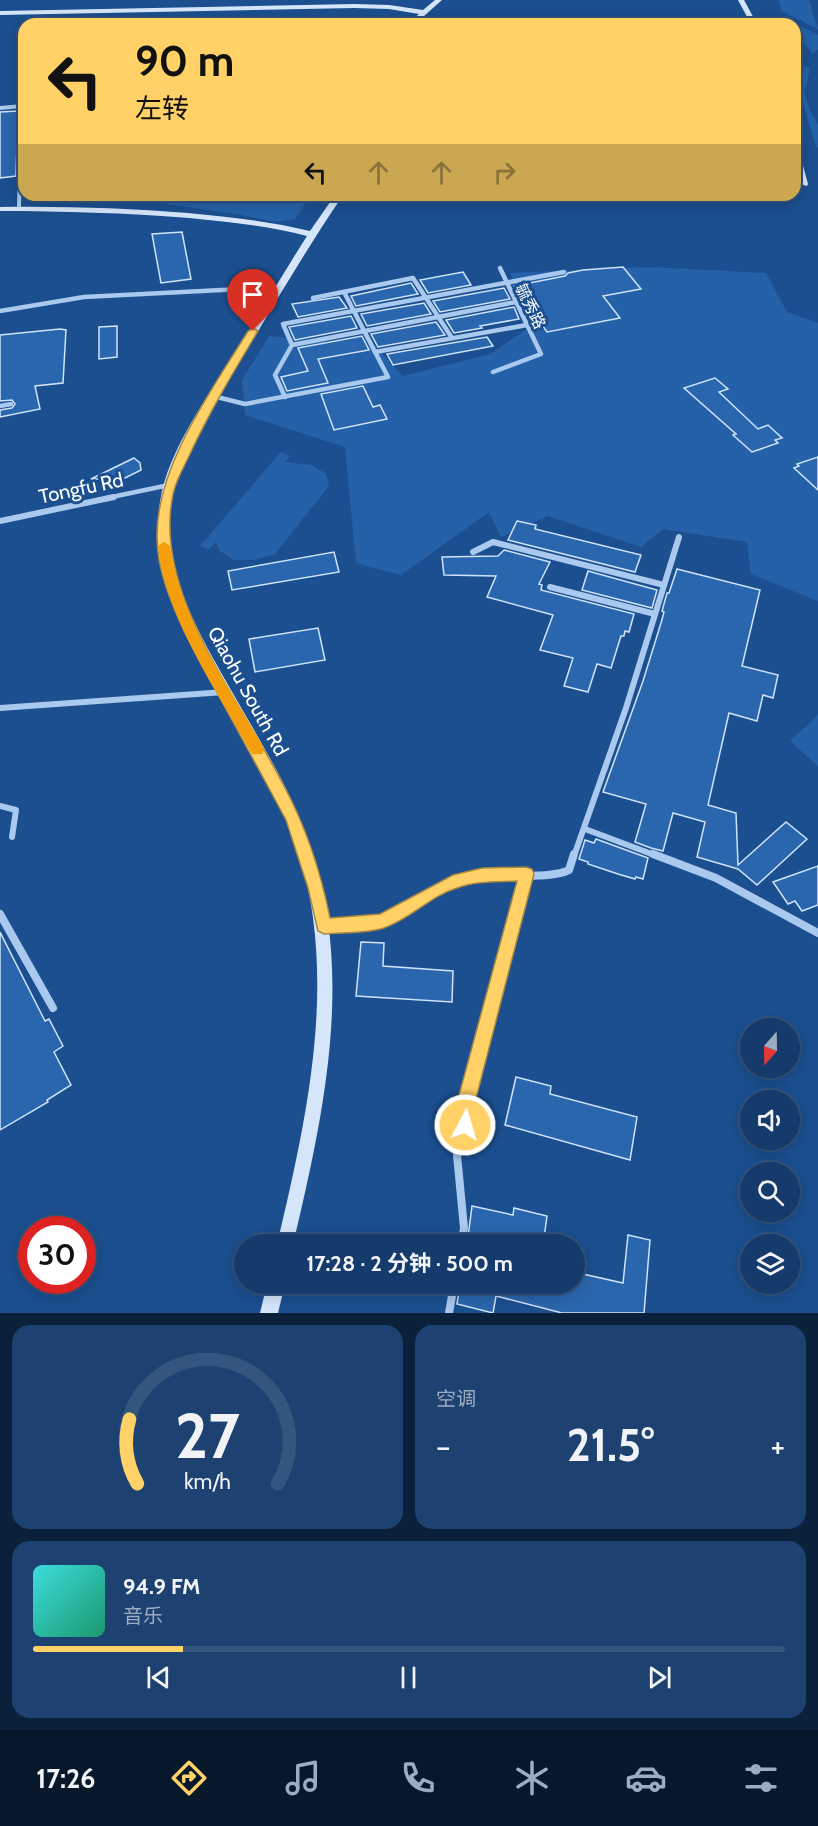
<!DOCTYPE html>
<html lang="zh">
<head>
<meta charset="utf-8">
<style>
  body { margin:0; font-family:Cabin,"Noto Sans SC",sans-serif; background:#1d4271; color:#f1f3f6; height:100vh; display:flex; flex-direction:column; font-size:22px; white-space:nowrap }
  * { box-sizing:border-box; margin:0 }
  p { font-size:20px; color:#9dadc1 }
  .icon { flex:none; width:33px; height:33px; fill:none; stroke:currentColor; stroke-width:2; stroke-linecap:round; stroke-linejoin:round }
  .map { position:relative; height:1313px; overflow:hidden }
  .details { display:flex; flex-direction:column; gap:12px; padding:12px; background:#0b203b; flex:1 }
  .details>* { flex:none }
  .top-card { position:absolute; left:18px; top:18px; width:783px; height:183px; border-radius:18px; box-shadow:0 3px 15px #0003,0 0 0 2px #33557e; background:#ffd166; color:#111; overflow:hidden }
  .needle { width:39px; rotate:200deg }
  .tools { position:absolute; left:740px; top:1018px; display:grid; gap:12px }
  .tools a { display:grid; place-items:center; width:60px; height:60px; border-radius:50%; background:#143b6b; box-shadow:0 3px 15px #0003,0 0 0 2px #33557e; font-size:30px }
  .speed { position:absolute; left:18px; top:1216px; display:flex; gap:12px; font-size:30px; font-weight:700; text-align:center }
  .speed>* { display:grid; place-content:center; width:78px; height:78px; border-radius:50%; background:#143b6b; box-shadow:0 3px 15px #0003,0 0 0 2px #33557e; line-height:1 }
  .speed .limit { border:9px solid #d22; background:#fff; color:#111 }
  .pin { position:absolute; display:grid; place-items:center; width:51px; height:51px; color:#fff; margin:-62px -26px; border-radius:50% 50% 50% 0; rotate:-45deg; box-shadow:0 0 6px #0007 }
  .pin .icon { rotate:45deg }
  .me { position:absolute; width:66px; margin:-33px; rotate:6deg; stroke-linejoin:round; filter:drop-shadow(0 0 4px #0008) }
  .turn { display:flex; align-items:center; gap:21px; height:126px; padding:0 18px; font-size:27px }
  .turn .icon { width:78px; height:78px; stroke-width:2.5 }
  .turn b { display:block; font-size:42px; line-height:51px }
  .lanes { display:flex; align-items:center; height:57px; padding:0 18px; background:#0003; justify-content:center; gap:30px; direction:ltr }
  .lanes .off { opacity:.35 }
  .big { font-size:45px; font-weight:700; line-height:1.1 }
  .details .card { flex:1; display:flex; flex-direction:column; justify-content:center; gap:9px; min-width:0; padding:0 21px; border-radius:18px; background:#1d4271 }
  .details .dial { align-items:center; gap:0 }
  .dial svg { height:156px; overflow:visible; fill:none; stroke:#33557e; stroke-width:7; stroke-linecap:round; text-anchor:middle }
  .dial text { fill:#f1f3f6; stroke:none }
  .song { display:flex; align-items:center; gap:18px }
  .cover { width:72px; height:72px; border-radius:9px; background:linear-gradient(135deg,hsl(180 70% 55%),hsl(160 70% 35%)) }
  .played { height:6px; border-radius:3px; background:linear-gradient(90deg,#ffd166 20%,#33557e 20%) }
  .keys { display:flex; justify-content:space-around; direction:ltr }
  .heat { display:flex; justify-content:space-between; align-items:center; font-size:33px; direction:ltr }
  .details .tiles { flex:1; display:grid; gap:12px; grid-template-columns:1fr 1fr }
  .card:last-child { grid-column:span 2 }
  .trip { position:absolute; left:234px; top:1234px; width:351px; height:60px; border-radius:30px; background:#143b6b; box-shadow:0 3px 15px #0003,0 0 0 2px #33557e; font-weight:700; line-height:60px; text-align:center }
  .tabs { display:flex; height:96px; justify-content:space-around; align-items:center; background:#08182b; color:#9dadc1 }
  .tabs .icon { width:42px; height:42px }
  .tabs .active { color:#ffd166 }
  .tabs b { font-size:27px; color:#f1f3f6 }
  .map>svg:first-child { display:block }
  .green { fill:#2461a8 }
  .building { fill:#2a66ad; stroke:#cfe3fa; stroke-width:1.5 }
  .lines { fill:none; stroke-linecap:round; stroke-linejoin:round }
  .street-far3 { stroke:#a9c9ee; stroke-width:4 }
  .street-far2 { stroke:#a9c9ee; stroke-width:4.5 }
  .street-far1 { stroke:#a9c9ee; stroke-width:6 }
  .street { stroke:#a9c9ee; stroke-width:8 }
  .secondary { fill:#d6e6fa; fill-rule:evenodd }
  .route { fill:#ffd166; stroke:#a68842; stroke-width:1.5 }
  .slow { fill:#f59e0b }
  .labels { text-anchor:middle; stroke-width:6; stroke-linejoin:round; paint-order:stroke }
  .far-street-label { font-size:16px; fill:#fff; stroke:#1b4f8f }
  .street-label { font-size:20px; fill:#fff; stroke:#1b4f8f }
</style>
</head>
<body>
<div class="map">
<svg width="818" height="1313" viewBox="0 0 818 1313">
  <rect width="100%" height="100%" fill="#1b4f8f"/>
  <g class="green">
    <polygon points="779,0 809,0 818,29 781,11"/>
    <polygon points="782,17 818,35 818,49 813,54 795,34 795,24 787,24"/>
    <polygon points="795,64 810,67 806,89 801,89 804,90 810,111 818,124 818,147 816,147 795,78"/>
    <polygon points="169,195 311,195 295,219 276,222 242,215 166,204"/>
    <polygon points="650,267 766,273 787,312 818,323 818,601 751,574 747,542 663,529 641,547 548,516 501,537 489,512 401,575 356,563 345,447 245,415 242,380 269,336 375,346 403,376 490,354 531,326 510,273"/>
    <polygon points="281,452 290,456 285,462 312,465 326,474 329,486 275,554 254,560 234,560 220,551 216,542 209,549 200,546"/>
    <polygon points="818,715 818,766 790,741"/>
  </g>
  <g class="building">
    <polygon points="18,111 16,176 0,178 0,112"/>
    <polygon points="182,232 191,279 161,283 152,234"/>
    <polygon points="623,267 641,289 603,296 620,318 547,332 536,316 528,317 514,286 565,276 568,273 583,270"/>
    <polygon points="463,272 471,285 428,293 420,280"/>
    <polygon points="411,283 418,294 356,306 351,296"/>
    <polygon points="504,288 510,299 440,312 433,301"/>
    <polygon points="339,297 347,308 298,317 292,304"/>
    <polygon points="424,303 431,314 367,326 361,314"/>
    <polygon points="514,307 519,319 480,326 482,328 454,333 446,320"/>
    <polygon points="351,316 357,328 295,340 289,327"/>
    <polygon points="436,322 445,335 378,347 371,334"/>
    <polygon points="117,326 117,357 99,359 99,327"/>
    <polygon points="60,329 66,330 63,383 35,386 40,409 0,417 0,410 12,408 15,404 12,400 0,401 0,335"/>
    <polygon points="362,336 369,350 318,359 328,383 287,391 281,377 308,371 298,348"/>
    <polygon points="487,337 493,346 393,365 387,354"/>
    <polygon points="715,378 728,389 719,392 758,429 768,425 782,438 775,440 778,443 752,452 733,435 736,434 684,388"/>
    <polygon points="363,386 373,407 380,405 387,419 334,430 321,394"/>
    <polygon points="818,457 818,490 794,468 799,466 797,464"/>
    <polygon points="134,458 140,463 141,470 123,479 91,479"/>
    <polygon points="517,521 536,525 535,529 641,555 635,572 508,540"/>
    <polygon points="504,550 550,562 539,584 542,585 541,590 634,614 629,632 625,631 624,636 621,636 611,668 597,664 588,692 564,686 573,658 540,650 553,615 487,597 496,576 444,575 442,557 498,556"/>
    <polygon points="334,552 339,572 232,590 228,571"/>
    <polygon points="677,569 760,590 742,666 778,675 773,698 763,695 757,721 729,713 708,805 736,813 738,865 786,822 807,839 757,885 738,869 697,857 705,822 673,813 663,851 651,848 635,842 646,804 603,792 643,681 661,623 664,612 662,611 667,593 669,593"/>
    <polygon points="588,571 657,590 652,608 582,590"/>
    <polygon points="318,628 325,660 255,672 249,639"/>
    <polygon points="596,839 648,858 643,879 636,877 635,879 618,874 588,864 588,862 579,859 585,840 594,843"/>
    <polygon points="818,866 818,905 802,911 795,901 788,904 773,882"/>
    <polygon points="0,932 45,1021 49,1019 63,1046 54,1052 71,1085 47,1100 48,1102 0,1130"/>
    <polygon points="361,942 384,943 383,966 453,971 452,1002 356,996"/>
    <polygon points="516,1077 551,1086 550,1094 637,1117 630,1160 505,1125"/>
    <polygon points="472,1206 513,1215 514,1208 547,1216 543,1245 467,1245"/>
    <polygon points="628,1235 650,1240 644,1313 562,1313 496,1296 493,1313 457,1304 460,1284 574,1284 574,1272 623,1283"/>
  </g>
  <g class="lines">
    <g class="street-far3">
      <polyline points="0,108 22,106 19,206"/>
      <polyline points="36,197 52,195"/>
    </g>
    <g class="street-far2">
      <polyline points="313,298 413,278 452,338"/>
      <polyline points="0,311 84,297 279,287"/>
      <polyline points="292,345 283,324 564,272"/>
      <polyline points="375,352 527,325"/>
      <polyline points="493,372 541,354 500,268"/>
      <polyline points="213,396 245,404 388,377 344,292"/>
      <polyline points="285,397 275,375 292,345 516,302"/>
      <polyline points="0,406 11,404"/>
      <polyline points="107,498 169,485"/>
    </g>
    <g class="street-far1">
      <polyline points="0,521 114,497"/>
      <polyline points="473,552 493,542 664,585"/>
      <polyline points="550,587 655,614"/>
      <polyline points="0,708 225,692"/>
      <polyline points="0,806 16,810 12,837"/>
      <polyline points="585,829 657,856"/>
      <polyline points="574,856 626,708 679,537"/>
    </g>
    <g class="street">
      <polyline points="653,854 716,878 818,933"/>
      <polyline points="0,914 53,1008"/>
      <path d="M324 926C350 924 377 925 400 913 425 901 442 883 469 878 495 873 552 880 569 870L574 854"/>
      <polyline points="461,1245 464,1228 455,1134 465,1125 464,1110 526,874"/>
      <polyline points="449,1313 454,1284"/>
    </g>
    <g class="secondary">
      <polygon points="435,0 442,0 415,24 408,24 419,14 389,9 354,8 0,15 0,11 354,4 389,5 423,10"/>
      <polygon points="738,0 744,0 757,24 751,24"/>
      <polygon points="795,149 799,151 808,184 807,186 800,184 795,165"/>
      <path d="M335 195H343C310 244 280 294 250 345 222 392 178 447 170 502 161 568 196 628 227 683 258 738 293 792 312 851 354 980 323 1117 293 1245H277C307 1117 338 982 299 852 280 792 244 736 214 681 184 626 150 567 160 502 168 448 211 393 239 347 262 310 284 272 307 236 269 226 229 222 189 218 126 213 63 211 0 211V207C63 206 125 208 188 213 229 217 270 221 310 231Z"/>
      <polygon points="267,1284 285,1284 278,1313 260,1313"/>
    </g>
  </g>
  <path class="route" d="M253 328 258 331C234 371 210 411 190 454 183 469 174 484 172 500 155 596 242 703 284 786 306 827 321 873 330 918L380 914 453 875 482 868 526 867 532 869 534 874 473 1110 474 1125 471 1132 465 1134 458 1132 455 1110 517 881C496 882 476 881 457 888 430 896 411 919 384 928 366 934 343 932 324 934L318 931 308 888 286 820 185 633C171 603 157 570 157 537 156 466 212 390 248 331Z"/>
  <path class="slow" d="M164 542 170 546C180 619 227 683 262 745L264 750 262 754H252C216 689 167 621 158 546Z"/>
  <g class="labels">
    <g class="far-street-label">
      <text transform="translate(531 306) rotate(64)" y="6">毓秀路</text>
    </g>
    <g class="street-label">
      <text transform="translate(81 488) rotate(-12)" y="7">Tongfu Rd</text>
      <text transform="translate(248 691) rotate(61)" y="7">Qiaohu South Rd</text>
    </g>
  </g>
</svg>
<div class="tools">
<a><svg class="needle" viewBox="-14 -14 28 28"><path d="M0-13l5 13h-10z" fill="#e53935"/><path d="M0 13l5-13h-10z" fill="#9dadc1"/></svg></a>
<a><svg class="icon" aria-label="sound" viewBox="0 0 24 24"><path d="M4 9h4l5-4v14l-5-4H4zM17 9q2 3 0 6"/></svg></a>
<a><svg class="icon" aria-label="search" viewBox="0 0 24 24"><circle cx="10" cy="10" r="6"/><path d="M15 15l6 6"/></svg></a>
<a><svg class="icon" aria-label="layers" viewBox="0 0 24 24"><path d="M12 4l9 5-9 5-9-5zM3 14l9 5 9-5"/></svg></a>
</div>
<div class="speed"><div class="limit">30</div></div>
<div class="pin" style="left:253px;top:331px;background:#d93025"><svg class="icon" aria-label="arrive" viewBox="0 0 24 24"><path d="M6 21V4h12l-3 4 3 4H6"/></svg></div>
<svg class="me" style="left:465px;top:1125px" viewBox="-20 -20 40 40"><circle r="17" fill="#ffd166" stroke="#fff" stroke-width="3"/><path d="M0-11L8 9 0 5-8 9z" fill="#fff"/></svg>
<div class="trip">17:28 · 2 分钟 · 500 m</div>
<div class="top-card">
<div class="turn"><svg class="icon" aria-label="left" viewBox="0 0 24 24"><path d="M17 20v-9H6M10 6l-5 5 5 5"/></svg><div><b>90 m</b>左转</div></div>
<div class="lanes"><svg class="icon" aria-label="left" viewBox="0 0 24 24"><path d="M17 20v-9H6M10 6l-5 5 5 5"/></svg><svg class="icon off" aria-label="ahead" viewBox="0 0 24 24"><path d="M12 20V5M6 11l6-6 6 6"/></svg><svg class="icon off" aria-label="ahead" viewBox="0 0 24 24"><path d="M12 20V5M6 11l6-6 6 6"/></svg><svg class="icon off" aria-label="right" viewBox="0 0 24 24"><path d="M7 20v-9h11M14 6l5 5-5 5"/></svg></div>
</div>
</div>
<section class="details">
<div class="tiles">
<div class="card dial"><svg viewBox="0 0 100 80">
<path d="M14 69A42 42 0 1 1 86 69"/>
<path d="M14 69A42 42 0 0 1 10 36" stroke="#ffd166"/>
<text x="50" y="56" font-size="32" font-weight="700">27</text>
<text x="50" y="72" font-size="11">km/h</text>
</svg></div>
<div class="card"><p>空调</p>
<div class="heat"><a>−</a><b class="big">21.5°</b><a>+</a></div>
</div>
<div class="card">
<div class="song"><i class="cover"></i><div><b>94.9 FM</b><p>音乐</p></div></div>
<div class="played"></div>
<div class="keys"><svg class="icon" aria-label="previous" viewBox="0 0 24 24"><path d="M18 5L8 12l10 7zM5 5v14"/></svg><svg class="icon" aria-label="pause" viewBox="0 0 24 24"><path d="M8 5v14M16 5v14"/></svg><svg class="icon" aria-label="next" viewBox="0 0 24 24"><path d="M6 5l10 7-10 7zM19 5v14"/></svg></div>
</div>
</div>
</section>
<nav class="tabs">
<b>17:26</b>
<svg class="icon active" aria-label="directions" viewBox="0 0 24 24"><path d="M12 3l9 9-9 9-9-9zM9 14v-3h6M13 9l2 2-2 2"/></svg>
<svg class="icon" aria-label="music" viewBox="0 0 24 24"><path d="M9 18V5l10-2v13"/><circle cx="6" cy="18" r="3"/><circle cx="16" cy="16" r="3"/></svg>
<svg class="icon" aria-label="phone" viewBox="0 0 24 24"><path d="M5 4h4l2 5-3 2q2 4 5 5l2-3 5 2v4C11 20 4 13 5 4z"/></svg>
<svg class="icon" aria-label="climate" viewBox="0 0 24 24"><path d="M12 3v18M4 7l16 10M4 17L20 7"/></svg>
<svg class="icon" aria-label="car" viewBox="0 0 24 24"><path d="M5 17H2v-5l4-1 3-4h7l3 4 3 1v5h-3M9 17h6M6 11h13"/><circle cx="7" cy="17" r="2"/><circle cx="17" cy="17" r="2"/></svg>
<svg class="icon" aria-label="filters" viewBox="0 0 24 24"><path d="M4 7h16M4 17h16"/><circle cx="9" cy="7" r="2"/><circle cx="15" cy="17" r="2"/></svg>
</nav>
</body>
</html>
